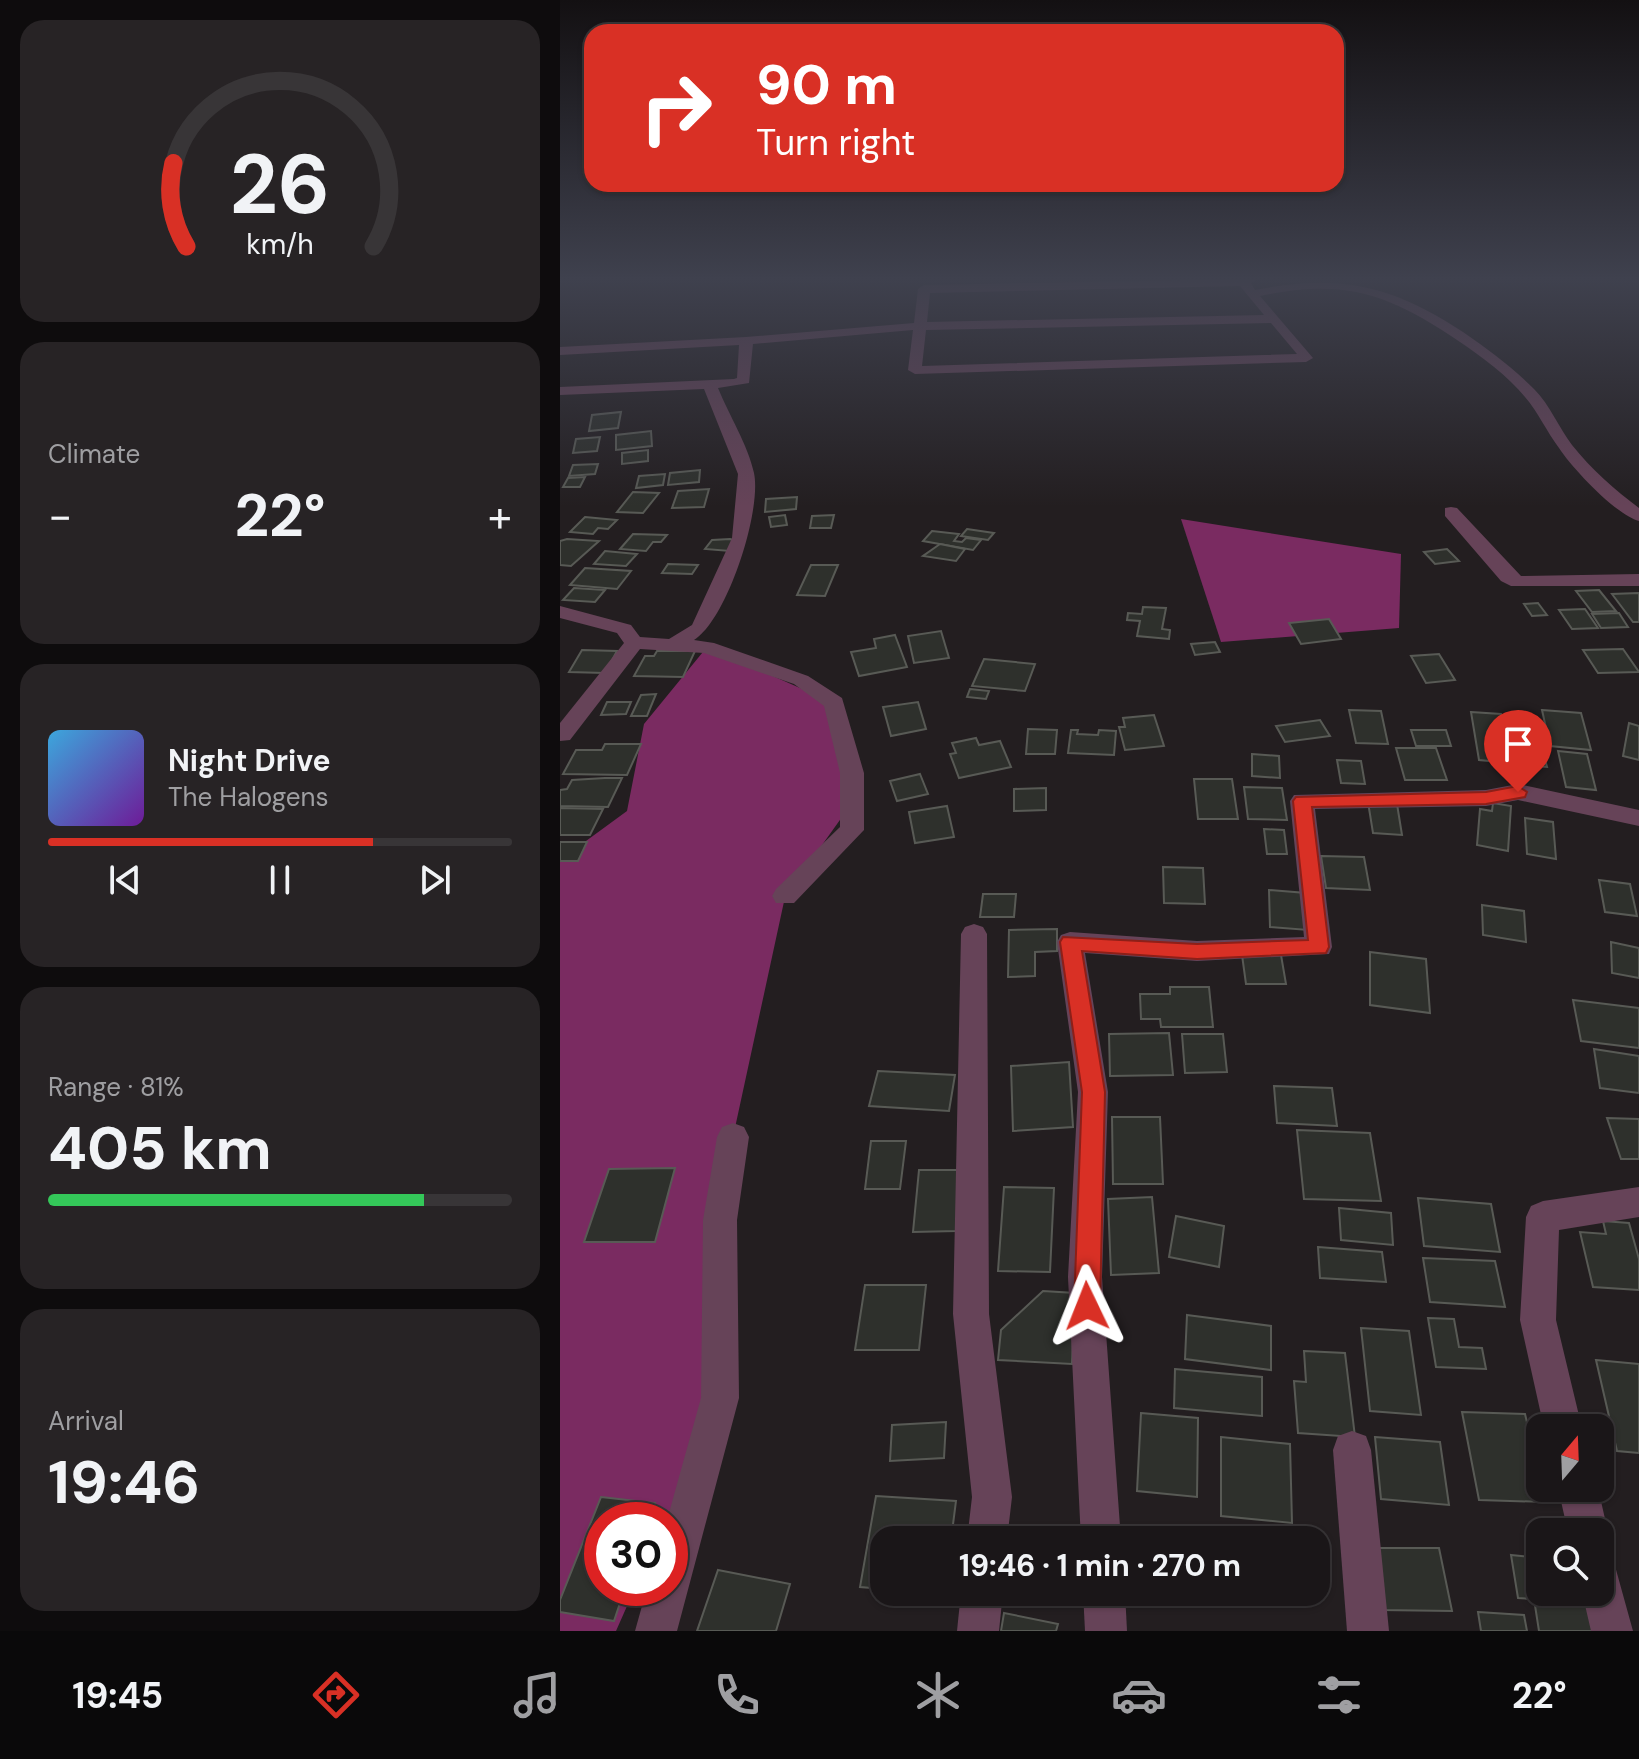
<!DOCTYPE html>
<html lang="en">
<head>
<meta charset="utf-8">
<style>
  body { margin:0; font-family:"DM Sans",sans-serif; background:#272325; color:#f1f3f6; height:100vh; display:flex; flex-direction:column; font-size:30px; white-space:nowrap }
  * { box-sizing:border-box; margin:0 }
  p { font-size:26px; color:#9f9fa2 }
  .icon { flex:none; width:44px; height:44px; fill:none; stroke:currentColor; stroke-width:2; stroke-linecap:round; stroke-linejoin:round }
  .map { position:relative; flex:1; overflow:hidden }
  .drawer { display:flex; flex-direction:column; gap:20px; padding:20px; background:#0e0c0d; width:560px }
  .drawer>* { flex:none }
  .top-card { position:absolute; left:24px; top:24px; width:760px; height:168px; border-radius:24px; box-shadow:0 2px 6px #0004,0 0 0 2px #383537; background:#d93025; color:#fff; overflow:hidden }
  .needle { width:52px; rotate:19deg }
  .controls { position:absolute; left:966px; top:1414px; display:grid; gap:16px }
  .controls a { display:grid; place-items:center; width:88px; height:88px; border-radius:16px; background:#1a1618; box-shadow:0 2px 6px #0004,0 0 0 2px #383537; font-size:40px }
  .speed { position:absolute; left:24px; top:1502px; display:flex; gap:16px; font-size:40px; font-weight:700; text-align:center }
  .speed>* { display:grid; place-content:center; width:104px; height:104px; border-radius:50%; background:#1a1618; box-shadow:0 2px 6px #0004,0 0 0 2px #383537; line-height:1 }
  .speed .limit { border:12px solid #d22; background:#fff; color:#111 }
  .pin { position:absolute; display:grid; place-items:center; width:68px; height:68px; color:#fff; margin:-82px -34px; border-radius:50% 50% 50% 0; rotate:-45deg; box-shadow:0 0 8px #0007 }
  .pin .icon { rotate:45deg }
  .me { position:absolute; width:88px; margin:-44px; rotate:358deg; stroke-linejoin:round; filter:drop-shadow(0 0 6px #0008) }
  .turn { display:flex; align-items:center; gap:28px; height:168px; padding:0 40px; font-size:36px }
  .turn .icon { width:104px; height:104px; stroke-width:2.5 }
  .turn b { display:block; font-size:56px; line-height:68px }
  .big { font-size:60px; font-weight:700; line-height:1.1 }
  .drawer .card { flex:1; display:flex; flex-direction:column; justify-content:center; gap:12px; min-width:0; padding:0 28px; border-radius:24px; background:#272325 }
  .drawer .dial { align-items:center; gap:0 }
  .dial svg { height:208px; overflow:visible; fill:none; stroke:#383537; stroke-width:7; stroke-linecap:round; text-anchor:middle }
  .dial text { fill:#f1f3f6; stroke:none }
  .song { display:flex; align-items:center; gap:24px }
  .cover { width:96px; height:96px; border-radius:12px; background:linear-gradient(135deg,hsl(200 70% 55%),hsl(280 70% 35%)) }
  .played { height:8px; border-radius:4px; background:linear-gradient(90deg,#d93025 70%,#383537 70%) }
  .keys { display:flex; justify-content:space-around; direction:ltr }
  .heat { display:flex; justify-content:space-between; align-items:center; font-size:44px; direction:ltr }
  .charge { height:12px; border-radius:6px; background:linear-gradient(90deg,#34c759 81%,#383537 0) }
  .trip { position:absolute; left:310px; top:1526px; width:460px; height:80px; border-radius:24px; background:#1a1618; box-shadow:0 2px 6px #0004,0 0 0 2px #383537; font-weight:700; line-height:80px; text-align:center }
  .dock { display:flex; height:128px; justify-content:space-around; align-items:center; background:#0a090a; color:#9f9fa2 }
  .dock .icon { width:56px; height:56px }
  .dock .on { color:#d93025 }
  .dock b { font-size:36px; color:#f1f3f6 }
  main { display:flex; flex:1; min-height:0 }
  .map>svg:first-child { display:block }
  .forest { fill:#7a2b61 }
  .building { fill:#2e302c; stroke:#585a55; stroke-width:2 }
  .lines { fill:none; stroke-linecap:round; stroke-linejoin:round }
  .minor { fill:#664358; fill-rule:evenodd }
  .route { fill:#d93025; stroke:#8d1f18; stroke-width:2 }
</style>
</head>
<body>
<main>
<section class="drawer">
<div class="card dial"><svg viewBox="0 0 100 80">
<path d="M14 69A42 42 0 1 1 86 69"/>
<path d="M14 69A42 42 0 0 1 9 37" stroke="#d93025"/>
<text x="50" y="56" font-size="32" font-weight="700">26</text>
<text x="50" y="72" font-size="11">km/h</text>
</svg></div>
<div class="card"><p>Climate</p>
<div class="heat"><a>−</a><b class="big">22°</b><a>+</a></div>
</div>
<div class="card">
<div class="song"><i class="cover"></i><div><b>Night Drive</b><p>The Halogens</p></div></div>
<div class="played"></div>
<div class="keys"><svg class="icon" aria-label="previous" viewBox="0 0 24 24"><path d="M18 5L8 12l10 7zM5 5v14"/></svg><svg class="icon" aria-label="pause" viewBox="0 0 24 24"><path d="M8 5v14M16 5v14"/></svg><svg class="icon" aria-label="next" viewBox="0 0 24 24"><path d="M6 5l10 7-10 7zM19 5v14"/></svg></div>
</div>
<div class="card"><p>Range · 81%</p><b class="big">405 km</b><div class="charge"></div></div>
<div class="card"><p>Arrival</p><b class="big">19:46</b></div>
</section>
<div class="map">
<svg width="1079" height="1631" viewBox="0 0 1079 1631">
  <rect width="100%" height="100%" fill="#231e20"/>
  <g class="forest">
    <polygon points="621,519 841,554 839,628 661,642"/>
    <polygon points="147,647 274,703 292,803 225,897 173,1137 160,1398 106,1520 42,1520 42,1588 75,1588 56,1631 0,1631 0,860 67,811 84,724"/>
  </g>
  <g class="building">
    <polygon points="61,412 58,428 29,431 32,415"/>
    <polygon points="91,431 92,446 56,450 56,435"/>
    <polygon points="40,437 37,451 13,453 16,439"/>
    <polygon points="88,450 88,461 62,464 62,453"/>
    <polygon points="38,464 35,474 9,476 13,465"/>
    <polygon points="140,470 139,482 108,485 110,473"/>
    <polygon points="105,474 103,485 76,488 79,476"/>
    <polygon points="25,477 20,487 3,487 8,478"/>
    <polygon points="149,489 144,507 112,508 118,491"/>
    <polygon points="73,492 99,493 83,513 57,512"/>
    <polygon points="237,497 236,509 205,512 206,499"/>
    <polygon points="225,515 227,525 211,527 209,517"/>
    <polygon points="274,515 271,528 250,528 252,516"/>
    <polygon points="25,517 57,520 48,529 38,528 33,534 10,532"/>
    <polygon points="407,529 434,533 428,540 401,536"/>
    <polygon points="372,531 399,534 394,541 402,542 406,538 421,540 413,550 363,541"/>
    <polygon points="73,534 107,535 101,542 93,542 86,551 60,549"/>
    <polygon points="7,539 39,541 11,566 0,565 0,541"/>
    <polygon points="170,539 177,541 170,551 145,549 152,540"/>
    <polygon points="380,544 405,549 396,561 363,556"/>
    <polygon points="887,549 899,561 875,564 864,552"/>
    <polygon points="45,551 77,554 66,566 34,564"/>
    <polygon points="108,564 138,565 132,574 102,573"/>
    <polygon points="251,565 278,565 265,596 237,595"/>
    <polygon points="25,568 71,571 57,589 10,585"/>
    <polygon points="14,588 45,590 35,602 3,600"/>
    <polygon points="1039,590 1056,611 1032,612 1016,591"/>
    <polygon points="1079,593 1079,622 1073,622 1052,594"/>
    <polygon points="978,603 987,615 972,616 964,604"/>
    <polygon points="583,607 606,608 602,629 610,630 609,639 577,636 580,621 567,620 568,613 582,614"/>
    <polygon points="1025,609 1038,628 1012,629 999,610"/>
    <polygon points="1059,613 1068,627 1041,628 1032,614"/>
    <polygon points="769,619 781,639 741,644 729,623"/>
    <polygon points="381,631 389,658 354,663 348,636"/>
    <polygon points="335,635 347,667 299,676 291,652 316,648 314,639"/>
    <polygon points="655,642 660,652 635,655 631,644"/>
    <polygon points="1063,649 1079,672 1038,673 1023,650"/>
    <polygon points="22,650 57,651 45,673 9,672"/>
    <polygon points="97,651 135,651 123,677 74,676 85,656 94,656"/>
    <polygon points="879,654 895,680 866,683 851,656"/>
    <polygon points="424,659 475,664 465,691 412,686"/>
    <polygon points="410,689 429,691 426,699 407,697"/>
    <polygon points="96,694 87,716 71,716 81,695"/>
    <polygon points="47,702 71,702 66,714 41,715"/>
    <polygon points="358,702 366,729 331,736 323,707"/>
    <polygon points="789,710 821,711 828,744 796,743"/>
    <polygon points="982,710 1021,713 1031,750 990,746"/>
    <polygon points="911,712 941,714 951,763 919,760"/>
    <polygon points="594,715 604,746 565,750 559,727 565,727 563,718"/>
    <polygon points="760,720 770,736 725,742 716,726"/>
    <polygon points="1069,723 1079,726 1079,760 1063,756"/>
    <polygon points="468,729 497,730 495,754 466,754"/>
    <polygon points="511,730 518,730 517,734 538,735 539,730 556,731 554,755 508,753"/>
    <polygon points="851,730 886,730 891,746 856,746"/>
    <polygon points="952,731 978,733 987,767 960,765"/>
    <polygon points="416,738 419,745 440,741 451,767 399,778 390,754 396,753 392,743"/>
    <polygon points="45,744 81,744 67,775 3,774 16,750 42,750"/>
    <polygon points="836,748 876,748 887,780 845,780"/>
    <polygon points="998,751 1027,754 1036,790 1006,787"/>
    <polygon points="692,754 719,756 720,778 692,776"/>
    <polygon points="777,760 801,761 805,784 781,783"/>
    <polygon points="360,774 368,794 337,801 330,781"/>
    <polygon points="45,778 62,778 48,807 0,806 0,790 7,789 12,780"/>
    <polygon points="634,779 672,779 678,819 638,819"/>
    <polygon points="684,787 722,788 727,820 688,819"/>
    <polygon points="486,788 486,810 454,811 454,789"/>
    <polygon points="808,802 837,804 842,835 813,833"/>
    <polygon points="933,803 951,806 948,851 917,845 920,809 932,811"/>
    <polygon points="387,806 394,837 355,843 349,812"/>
    <polygon points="0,808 43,809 30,835 0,835"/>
    <polygon points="965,818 993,822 996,859 967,854"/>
    <polygon points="704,829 724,830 727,854 707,854"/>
    <polygon points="0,842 27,842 18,861 0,861"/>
    <polygon points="761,856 804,857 810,890 766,888"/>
    <polygon points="603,867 643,868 645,904 604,903"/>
    <polygon points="1039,880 1070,884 1077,916 1045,912"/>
    <polygon points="709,890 746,893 748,930 710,927"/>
    <polygon points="423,894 456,894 454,917 420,917"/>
    <polygon points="922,905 964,911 966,942 923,935"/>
    <polygon points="497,929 497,951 475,952 475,976 448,977 449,930"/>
    <polygon points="1051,942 1079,948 1079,978 1052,973"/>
    <polygon points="810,952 866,959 870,1013 810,1005"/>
    <polygon points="682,955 721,955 726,984 686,984"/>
    <polygon points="610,987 649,987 653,1027 601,1027 600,1019 581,1019 580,994 610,994"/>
    <polygon points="1013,1000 1079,1008 1079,1048 1021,1041"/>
    <polygon points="609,1033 613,1075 550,1076 549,1034"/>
    <polygon points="622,1034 663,1034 667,1072 625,1073"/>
    <polygon points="1034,1049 1079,1056 1079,1093 1040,1088"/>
    <polygon points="509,1062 513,1127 453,1131 451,1066"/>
    <polygon points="318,1071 395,1075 389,1111 309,1106"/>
    <polygon points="714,1086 772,1088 777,1126 717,1123"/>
    <polygon points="552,1117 600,1117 603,1184 553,1184"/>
    <polygon points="1047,1118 1079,1119 1079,1159 1061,1159"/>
    <polygon points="737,1130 810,1133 821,1201 744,1199"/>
    <polygon points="311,1141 346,1141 340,1189 305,1189"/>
    <polygon points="115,1168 95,1242 24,1242 49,1169"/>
    <polygon points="359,1170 400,1170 396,1231 353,1232"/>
    <polygon points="444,1187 494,1188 490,1272 438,1271"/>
    <polygon points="592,1197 599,1273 551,1275 548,1199"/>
    <polygon points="858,1198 931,1204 940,1252 864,1246"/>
    <polygon points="779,1208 831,1213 833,1245 781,1240"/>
    <polygon points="616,1216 664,1226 659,1267 609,1257"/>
    <polygon points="1043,1221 1069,1223 1079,1259 1079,1290 1033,1287 1020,1232 1046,1234"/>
    <polygon points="758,1247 822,1252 826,1282 760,1278"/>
    <polygon points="863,1258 935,1261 945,1307 870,1302"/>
    <polygon points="305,1285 366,1285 359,1350 295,1350"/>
    <polygon points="483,1291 515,1293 512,1364 438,1360 441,1330"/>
    <polygon points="627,1315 711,1326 711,1370 625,1359"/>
    <polygon points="868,1318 894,1319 899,1347 922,1348 926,1369 876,1367"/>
    <polygon points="801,1328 849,1331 861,1415 810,1411"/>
    <polygon points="744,1351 785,1353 795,1437 738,1433 734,1381 746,1382"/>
    <polygon points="1036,1360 1079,1364 1079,1453 1057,1451"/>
    <polygon points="615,1369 702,1377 702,1416 614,1408"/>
    <polygon points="902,1412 965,1414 986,1502 919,1500"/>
    <polygon points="581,1413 638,1418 637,1497 577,1491"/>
    <polygon points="386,1422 384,1458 330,1461 332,1425"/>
    <polygon points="661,1437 730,1444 732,1523 661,1516"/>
    <polygon points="815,1437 880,1442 889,1505 821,1499"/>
    <polygon points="316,1496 396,1501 391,1540 324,1540 324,1589 300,1587"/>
    <polygon points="41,1497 95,1503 89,1520 42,1520 42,1588 65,1588 54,1621 0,1612 0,1600"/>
    <polygon points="812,1548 879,1548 892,1611 821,1610"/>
    <polygon points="951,1555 980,1558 980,1592 1031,1592 1038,1631 979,1631 974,1599 958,1598"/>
    <polygon points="158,1570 230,1584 216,1631 137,1631"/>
    <polygon points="918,1612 964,1615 967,1631 921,1631"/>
    <polygon points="444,1613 498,1624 496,1631 441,1631"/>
  </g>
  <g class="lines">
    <g class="minor">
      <path d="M697 279 691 283 695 290C779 273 832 285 903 332 928 349 953 368 974 389 990 405 999 428 1012 445 1031 469 1055 490 1079 508V521C1056 515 1012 468 999 448 987 432 978 412 965 397 948 376 922 357 900 342 829 294 786 278 700 296L753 358 746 362 355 374 348 370 353 330 193 344 189 383 158 388C169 415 188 445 194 473 202 511 167 620 134 640L154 643 248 676 282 698 304 773V830L234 903H216L212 896 216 889 280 827V773L264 706 234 684 144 653 80 649 10 740 0 741V723L64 643 57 633 0 618V606L71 625 80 637 109 639 132 625 172 538 178 474 144 389 0 395V387L174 379 177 378 179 345 0 355V347L186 337 354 323 358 289 364 285ZM680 286 704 315 367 322 370 293ZM711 323 737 354 362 366 366 330Z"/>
      <polygon points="891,507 897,508 961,576 1079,574 1079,586 951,586 941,581 885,516 885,508"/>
      <polygon points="958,784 1079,810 1079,826 958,800 926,806 755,809 772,947 769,954 637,961 525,953 548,1092 542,1277 561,1540 521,1540 508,1277 518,1092 497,942 501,935 510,932 637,941 744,937 730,801 734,795 926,790"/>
      <polygon points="414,924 423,927 427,934 429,1314 452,1497 447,1540 407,1540 412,1497 393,1314 401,934 405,927"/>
      <polygon points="173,1123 184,1127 189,1137 177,1220 179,1398 117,1631 75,1631 87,1588 110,1588 110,1520 107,1520 141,1398 143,1220 157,1137 162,1127"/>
      <polygon points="1079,1187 1079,1217 999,1230 996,1320 1022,1428 984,1428 960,1320 966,1217 971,1206 983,1201"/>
      <polygon points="792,1431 806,1436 811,1450 829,1631 787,1631 773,1450 778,1436"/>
      <polygon points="998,1488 1038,1488 1048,1532 1042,1546 1040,1532 1008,1532"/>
      <polygon points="1040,1560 1055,1566 1073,1631 1031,1631 1022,1592 1040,1592"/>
      <polygon points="401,1592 443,1592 439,1631 397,1631"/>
      <polygon points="523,1592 565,1592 567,1631 525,1631"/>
    </g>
  </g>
  <linearGradient id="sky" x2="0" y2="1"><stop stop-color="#131012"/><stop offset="0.55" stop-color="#3f414e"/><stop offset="1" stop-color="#3f414e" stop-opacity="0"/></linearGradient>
  <rect width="1079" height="507" fill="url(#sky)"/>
  <polygon class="route" points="958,786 967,792 965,797 926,804 752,807 769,947 766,953 637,959 522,951 545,1092 540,1306 536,1315 527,1319 518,1315 514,1306 522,1092 500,942 503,937 637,944 748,940 733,801 736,797 926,792"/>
</svg>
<div class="controls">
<a><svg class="needle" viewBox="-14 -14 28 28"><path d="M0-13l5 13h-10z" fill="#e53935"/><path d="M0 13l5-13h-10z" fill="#9f9fa2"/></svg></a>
<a><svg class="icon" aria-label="search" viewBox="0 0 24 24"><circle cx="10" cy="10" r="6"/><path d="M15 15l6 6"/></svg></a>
</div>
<div class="speed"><div class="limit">30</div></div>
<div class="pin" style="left:958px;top:792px;background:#d93025"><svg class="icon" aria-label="arrive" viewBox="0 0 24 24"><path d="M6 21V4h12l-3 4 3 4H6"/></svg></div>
<svg class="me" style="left:527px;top:1306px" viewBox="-20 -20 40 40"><path d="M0-17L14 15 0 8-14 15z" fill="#d93025" stroke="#fff" stroke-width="4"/></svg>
<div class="trip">19:46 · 1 min · 270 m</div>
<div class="top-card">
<div class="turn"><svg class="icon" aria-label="right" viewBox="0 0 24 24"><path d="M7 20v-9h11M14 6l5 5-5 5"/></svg><div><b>90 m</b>Turn right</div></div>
</div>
</div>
</main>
<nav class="dock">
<b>19:45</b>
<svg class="icon on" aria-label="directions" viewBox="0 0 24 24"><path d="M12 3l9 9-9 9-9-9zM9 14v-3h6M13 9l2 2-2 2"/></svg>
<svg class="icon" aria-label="music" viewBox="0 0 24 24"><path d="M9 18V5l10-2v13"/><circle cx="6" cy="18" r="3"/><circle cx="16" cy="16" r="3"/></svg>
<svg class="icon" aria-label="phone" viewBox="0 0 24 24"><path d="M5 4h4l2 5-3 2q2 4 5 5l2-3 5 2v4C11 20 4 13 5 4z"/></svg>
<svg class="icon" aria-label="climate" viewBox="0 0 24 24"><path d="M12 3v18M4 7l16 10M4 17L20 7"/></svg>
<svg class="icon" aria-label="car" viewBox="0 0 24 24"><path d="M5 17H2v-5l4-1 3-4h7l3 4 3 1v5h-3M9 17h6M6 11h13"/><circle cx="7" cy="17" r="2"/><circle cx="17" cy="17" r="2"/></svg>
<svg class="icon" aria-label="filters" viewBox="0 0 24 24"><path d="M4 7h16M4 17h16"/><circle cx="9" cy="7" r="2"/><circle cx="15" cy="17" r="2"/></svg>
<b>22°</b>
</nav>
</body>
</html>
